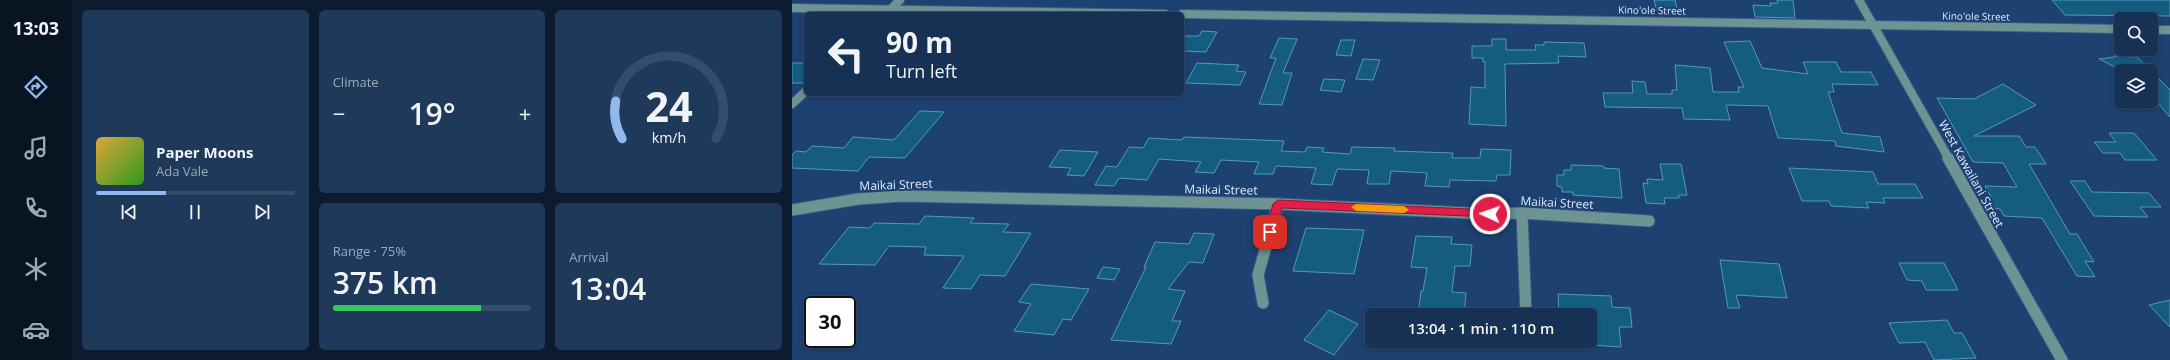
<!DOCTYPE html>
<html lang="en">
<head>
<meta charset="utf-8">
<style>
  body { margin:0; font-family:"Open Sans",sans-serif; background:#1f395a; color:#f1f3f6; height:100vh; display:flex; flex-direction:column; font-size:15px; white-space:nowrap }
  * { box-sizing:border-box; margin:0 }
  p { font-size:13px; color:#9ea9b8 }
  .icon { flex:none; width:22px; height:22px; fill:none; stroke:currentColor; stroke-width:2; stroke-linecap:round; stroke-linejoin:round }
  .map { position:relative; flex:1; overflow:hidden }
  .sheet { display:flex; flex-direction:column; gap:10px; padding:10px; background:#0c1b2e; width:720px }
  .sheet>* { flex:none }
  .top-card { position:absolute; left:12px; top:12px; width:380px; height:84px; border-radius:6px; box-shadow:0 2px 6px #0003,0 0 0 1px #354c6b; background:#163154; color:#f1f3f6; overflow:hidden }
  .buttons { position:absolute; left:1322px; top:12px; display:grid; gap:8px }
  .buttons a { display:grid; place-items:center; width:44px; height:44px; border-radius:6px; background:#163154; box-shadow:0 2px 6px #0003,0 0 0 1px #354c6b; font-size:20px }
  .speed { position:absolute; left:12px; top:296px; display:flex; gap:8px; font-size:20px; font-weight:700; text-align:center }
  .speed>* { display:grid; place-content:center; width:52px; height:52px; border-radius:50%; background:#163154; box-shadow:0 2px 6px #0003,0 0 0 1px #354c6b; line-height:1 }
  .speed .limit { border:2px solid #111; border-radius:6px; background:#fff; color:#111 }
  .pin { position:absolute; display:grid; place-items:center; width:34px; height:34px; color:#fff; margin:-17px; border-radius:8px; box-shadow:0 2px 6px #0006 }
  .me { position:absolute; width:44px; margin:-22px; rotate:273deg; stroke-linejoin:round; filter:drop-shadow(0 0 3px #0008) }
  .turn { display:flex; align-items:center; gap:14px; height:84px; padding:0 16px; font-size:18px }
  .turn .icon { width:52px; height:52px; stroke-width:2.5 }
  .turn b { display:block; font-size:28px; line-height:34px }
  .big { font-size:30px; font-weight:600; line-height:1.1 }
  .sheet .tile { flex:1; display:flex; flex-direction:column; justify-content:center; gap:6px; min-width:0; padding:0 14px; border-radius:6px; background:#1f395a }
  .sheet .dial { align-items:center; gap:0 }
  .dial svg { height:104px; overflow:visible; fill:none; stroke:#354c6b; stroke-width:7; stroke-linecap:round; text-anchor:middle }
  .dial text { fill:#f1f3f6; stroke:none }
  .song { display:flex; align-items:center; gap:12px }
  .cover { width:48px; height:48px; border-radius:6px; background:linear-gradient(135deg,hsl(40 70% 55%),hsl(110 70% 35%)) }
  .played { height:4px; border-radius:2px; background:linear-gradient(90deg,#90b9f0 35%,#354c6b 35%) }
  .keys { display:flex; justify-content:space-around; direction:ltr }
  .heat { display:flex; justify-content:space-between; align-items:center; font-size:22px; direction:ltr }
  .charge { height:6px; border-radius:3px; background:linear-gradient(90deg,#34c759 75%,#354c6b 0) }
  .sheet .tiles { flex:1; display:grid; gap:10px; grid-template-columns:repeat(3,1fr) }
  .tile:first-child { grid-row:span 2 }
  .trip { position:absolute; left:573px; top:308px; width:232px; height:40px; border-radius:6px; background:#163154; box-shadow:0 2px 6px #0003,0 0 0 1px #354c6b; font-weight:600; line-height:40px; text-align:center }
  main { display:flex; flex:1; min-height:0 }
  .menu { display:flex; flex-direction:column; width:72px; justify-content:space-around; align-items:center; background:#091422; color:#9ea9b8 }
  .menu .icon { width:28px; height:28px }
  .menu .on { color:#90b9f0 }
  .menu b { font-size:18px; color:#f1f3f6 }
  .map>svg:first-child { display:block }
  .building { fill:#155d80; stroke:#5598c0 }
  .lines { fill:none; stroke-linecap:round; stroke-linejoin:round }
  .minor-far1-casing { stroke:#3c5c86; stroke-width:10 }
  .minor-casing { stroke:#3c5c86; stroke-width:13 }
  .minor-far1 { stroke:#6e9393; stroke-width:8 }
  .minor { stroke:#6e9393; stroke-width:11 }
  .route { fill:#e11d48; stroke:#92132f }
  .slow { fill:#f59e0b }
  .labels { text-anchor:middle; stroke-width:4; stroke-linejoin:round; paint-order:stroke }
  .far-street-label { font-size:10px; fill:#deebfc; stroke:#1d4170 }
  .street-label { font-size:12px; fill:#deebfc; stroke:#1d4170 }
</style>
</head>
<body>
<main>
<nav class="menu">
<b>13:03</b>
<svg class="icon on" aria-label="directions" viewBox="0 0 24 24"><path d="M12 3l9 9-9 9-9-9zM9 14v-3h6M13 9l2 2-2 2"/></svg>
<svg class="icon" aria-label="music" viewBox="0 0 24 24"><path d="M9 18V5l10-2v13"/><circle cx="6" cy="18" r="3"/><circle cx="16" cy="16" r="3"/></svg>
<svg class="icon" aria-label="phone" viewBox="0 0 24 24"><path d="M5 4h4l2 5-3 2q2 4 5 5l2-3 5 2v4C11 20 4 13 5 4z"/></svg>
<svg class="icon" aria-label="climate" viewBox="0 0 24 24"><path d="M12 3v18M4 7l16 10M4 17L20 7"/></svg>
<svg class="icon" aria-label="car" viewBox="0 0 24 24"><path d="M5 17H2v-5l4-1 3-4h7l3 4 3 1v5h-3M9 17h6M6 11h13"/><circle cx="7" cy="17" r="2"/><circle cx="17" cy="17" r="2"/></svg>
</nav>
<section class="sheet">
<div class="tiles">
<div class="tile">
<div class="song"><i class="cover"></i><div><b>Paper Moons</b><p>Ada Vale</p></div></div>
<div class="played"></div>
<div class="keys"><svg class="icon" aria-label="previous" viewBox="0 0 24 24"><path d="M18 5L8 12l10 7zM5 5v14"/></svg><svg class="icon" aria-label="pause" viewBox="0 0 24 24"><path d="M8 5v14M16 5v14"/></svg><svg class="icon" aria-label="next" viewBox="0 0 24 24"><path d="M6 5l10 7-10 7zM19 5v14"/></svg></div>
</div>
<div class="tile"><p>Climate</p>
<div class="heat"><a>−</a><b class="big">19°</b><a>+</a></div>
</div>
<div class="tile dial"><svg viewBox="0 0 100 80">
<path d="M14 69A42 42 0 1 1 86 69"/>
<path d="M14 69A42 42 0 0 1 9 40" stroke="#90b9f0"/>
<text x="50" y="56" font-size="32" font-weight="700">24</text>
<text x="50" y="72" font-size="11">km/h</text>
</svg></div>
<div class="tile"><p>Range · 75%</p><b class="big">375 km</b><div class="charge"></div></div>
<div class="tile"><p>Arrival</p><b class="big">13:04</b></div>
</div>
</section>
<div class="map">
<svg width="1378" height="360" viewBox="0 0 1378 360">
  <rect width="100%" height="100%" fill="#1d4170"/>
  <g class="building">
    <polygon points="862,0 883,0 886,12 865,12"/>
    <polygon points="985,0 1001,0 1003,18 963,17 961,5 979,6 978,3 986,3"/>
    <polygon points="1260,0 1378,0 1378,16 1273,15"/>
    <polygon points="410,31 425,32 414,52 390,51 390,36 407,36"/>
    <polygon points="487,38 505,39 491,73 500,73 490,105 467,104 484,58 478,58"/>
    <polygon points="700,39 714,39 714,50 744,50 743,45 752,45 752,42 792,43 794,57 766,56 767,63 713,64 714,126 677,124 679,87 693,88 693,62 691,62 691,58 680,58 680,46 700,46"/>
    <polygon points="549,40 563,40 559,56 544,55"/>
    <polygon points="958,41 970,68 1016,74 1011,62 1044,62 1049,72 1079,72 1086,85 1040,84 1042,92 1036,92 1050,133 1088,137 1092,152 1044,146 1043,141 986,138 976,106 934,105 938,120 892,119 890,108 813,107 811,93 841,93 840,81 853,82 855,94 880,94 880,90 885,90 883,65 918,68 921,92 947,92 946,87 952,87 932,42"/>
    <polygon points="1322,56 1345,57 1359,71 1331,71 1307,59 1323,57"/>
    <polygon points="571,59 588,60 581,80 564,79"/>
    <rect x="0" y="63" width="14" height="20"/>
    <polygon points="405,63 447,65 444,71 454,72 448,85 394,83"/>
    <polygon points="1359,71 1378,90 1378,117 1359,95"/>
    <polygon points="532,79 553,80 549,92 528,90"/>
    <polygon points="1211,84 1244,105 1182,136 1227,136 1234,147 1243,147 1254,164 1237,164 1278,234 1285,234 1302,262 1293,261 1303,277 1285,276 1250,218 1212,216 1208,209 1200,208 1193,197 1199,197 1193,186 1225,187 1211,163 1181,162 1145,98 1182,99"/>
    <polygon points="128,111 152,112 113,158 77,157 66,171 0,168 0,155 4,151 14,152 20,146 52,148 61,137 102,140"/>
    <polygon points="1317,133 1342,133 1365,160 1333,160 1328,153 1311,153 1302,142 1324,142"/>
    <polygon points="392,137 492,141 489,151 513,152 515,147 532,148 530,152 558,154 560,147 603,148 602,151 661,153 660,158 688,158 689,149 719,150 718,175 705,175 704,181 658,180 657,187 633,186 635,173 599,171 597,184 575,184 577,170 545,169 540,185 519,184 524,168 484,166 481,174 462,174 467,162 429,160 422,173 403,172 409,162 367,159 355,180 327,178 322,186 303,185 314,166 325,167 337,147 351,148 357,138 390,140"/>
    <polygon points="268,150 306,152 292,176 275,175 279,168 257,167"/>
    <polygon points="868,164 889,164 895,195 887,195 887,198 872,198 873,204 854,203 851,183 856,184 855,179 871,180"/>
    <polygon points="779,165 811,166 812,168 827,169 830,198 781,195 781,192 770,192 770,187 765,186 765,175 772,175 772,170 779,170"/>
    <polygon points="997,168 1081,172 1086,184 1123,184 1131,198 1091,198 1093,203 1074,202 1077,208 1039,206 1037,201 1010,201"/>
    <polygon points="1278,181 1293,181 1300,192 1357,193 1369,207 1348,207 1356,217 1302,216"/>
    <polygon points="133,216 182,218 178,223 217,224 211,232 239,233 213,276 188,275 179,289 151,288 172,256 132,255 134,247 97,246 83,265 27,264 57,227 78,228 82,223 127,224"/>
    <polygon points="514,228 572,230 562,274 501,271"/>
    <polygon points="402,233 422,234 411,263 397,262 376,289 393,291 380,321 389,321 379,344 319,340 354,267 352,267 363,242 397,244"/>
    <polygon points="624,236 660,237 659,244 680,245 678,266 663,266 660,292 674,293 672,315 626,315 629,291 631,291 635,268 619,267"/>
    <polygon points="928,260 987,264 995,298 944,295 948,308 936,308"/>
    <polygon points="1107,263 1152,263 1166,290 1134,290 1130,281 1115,280"/>
    <polygon points="311,267 328,269 322,280 305,278"/>
    <polygon points="239,284 297,289 279,320 271,319 262,335 222,331 239,304 227,302"/>
    <polygon points="766,294 819,296 820,307 838,308 840,327 827,327 829,347 798,345 798,315 767,315"/>
    <polygon points="1378,300 1378,327 1357,305"/>
    <polygon points="537,310 566,324 542,355 512,340"/>
    <polygon points="1155,320 1162,333 1170,333 1184,358 1142,360 1133,342 1107,343 1097,323"/>
  </g>
  <g class="lines">
    <defs>
      <g id="minor-far1">
        <polyline points="1067,0 1157,159"/>
        <polyline points="0,8 373,14"/>
        <polyline points="95,13 108,0"/>
        <polyline points="390,14 1329,29"/>
        <polyline points="1359,30 1378,30"/>
        <polyline points="0,104 14,91"/>
      </g>
      <g id="minor">
        <polyline points="1156,158 1270,360"/>
        <polyline points="0,210 66,199 110,196 486,204 698,214 730,213 857,221"/>
        <polyline points="730,213 734,315"/>
        <polyline points="471,303 466,275 486,204"/>
      </g>
    </defs>
    <use href="#minor-far1" class="minor-far1-casing"/>
    <use href="#minor" class="minor-casing"/>
    <use href="#minor-far1" class="minor-far1"/>
    <use href="#minor" class="minor"/>
  </g>
  <polygon class="route" points="486,200 698,210 703,214 698,217 490,208 483,232 478,236 473,232 481,204"/>
  <polygon class="slow" points="564,204 612,206 617,210 612,213 564,211 559,207"/>
  <g class="labels">
    <g class="far-street-label">
      <text transform="translate(860 10) rotate(1)" y="4">Kinoʻole Street</text>
      <text transform="translate(1184 16) rotate(1)" y="4">Kinoʻole Street</text>
    </g>
    <g class="street-label">
      <text transform="translate(1179 174) rotate(61)" y="4">West Kawailani Street</text>
      <text transform="translate(104 185) rotate(-2)" y="4">Maikai Street</text>
      <text transform="translate(429 190) rotate(1)" y="4">Maikai Street</text>
      <text transform="translate(765 203) rotate(3)" y="4">Maikai Street</text>
    </g>
  </g>
</svg>
<div class="buttons">
<a><svg class="icon" aria-label="search" viewBox="0 0 24 24"><circle cx="10" cy="10" r="6"/><path d="M15 15l6 6"/></svg></a>
<a><svg class="icon" aria-label="layers" viewBox="0 0 24 24"><path d="M12 4l9 5-9 5-9-5zM3 14l9 5 9-5"/></svg></a>
</div>
<div class="speed"><div class="limit">30</div></div>
<div class="pin" style="left:478px;top:232px;background:#d93025"><svg class="icon" aria-label="arrive" viewBox="0 0 24 24"><path d="M6 21V4h12l-3 4 3 4H6"/></svg></div>
<svg class="me" style="left:698px;top:214px" viewBox="-20 -20 40 40"><circle r="17" fill="#e11d48" stroke="#fff" stroke-width="3"/><path d="M0-11L8 9 0 5-8 9z" fill="#fff"/></svg>
<div class="trip">13:04 · 1 min · 110 m</div>
<div class="top-card">
<div class="turn"><svg class="icon" aria-label="left" viewBox="0 0 24 24"><path d="M17 20v-9H6M10 6l-5 5 5 5"/></svg><div><b>90 m</b>Turn left</div></div>
</div>
</div>
</main>
</body>
</html>
